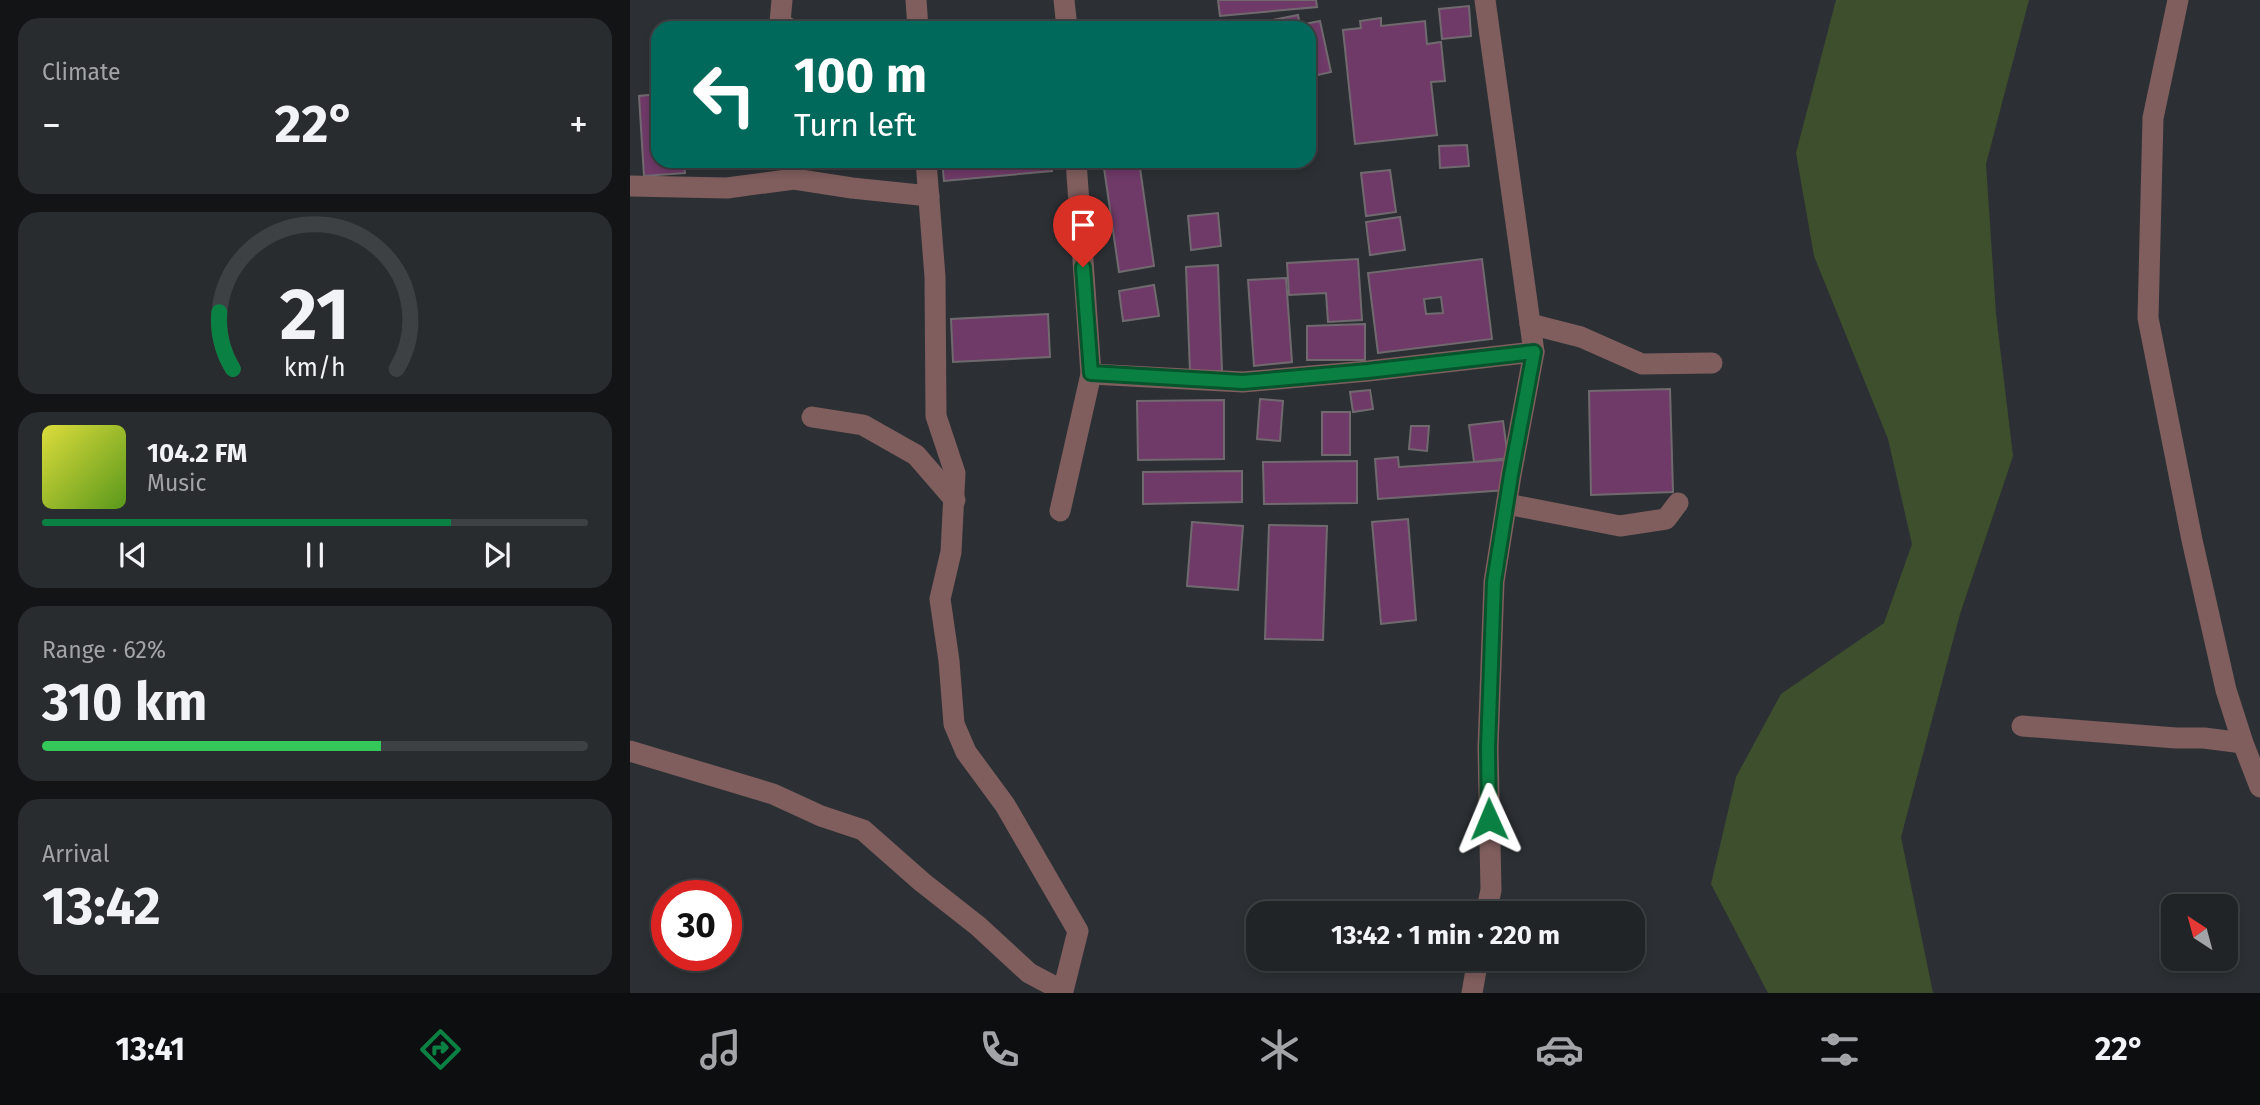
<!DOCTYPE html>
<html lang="en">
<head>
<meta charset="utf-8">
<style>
  body { margin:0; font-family:"Fira Sans",sans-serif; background:#292c2f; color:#f1f3f6; height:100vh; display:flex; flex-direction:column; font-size:26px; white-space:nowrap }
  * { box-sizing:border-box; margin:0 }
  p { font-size:23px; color:#a2a4a7 }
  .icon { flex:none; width:38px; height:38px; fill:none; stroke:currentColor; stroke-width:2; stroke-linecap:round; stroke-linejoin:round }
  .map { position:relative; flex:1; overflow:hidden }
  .side { display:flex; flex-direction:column; gap:18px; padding:18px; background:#121415; width:630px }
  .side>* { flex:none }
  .top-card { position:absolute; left:21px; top:21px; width:665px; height:147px; border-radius:21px; box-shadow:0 4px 10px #0003,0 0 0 2px #3e4144; background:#00695c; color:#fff; overflow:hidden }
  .needle { width:46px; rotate:324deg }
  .controls { position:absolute; left:1531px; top:894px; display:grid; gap:14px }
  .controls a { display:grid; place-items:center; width:77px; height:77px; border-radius:14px; background:#212427; box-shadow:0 4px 10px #0003,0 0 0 2px #3e4144; font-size:35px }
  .speed { position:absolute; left:21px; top:880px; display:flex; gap:14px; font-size:35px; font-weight:700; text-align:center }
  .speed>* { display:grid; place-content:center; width:91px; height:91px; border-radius:50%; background:#212427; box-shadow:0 4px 10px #0003,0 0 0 2px #3e4144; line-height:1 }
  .speed .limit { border:10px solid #d22; background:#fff; color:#111 }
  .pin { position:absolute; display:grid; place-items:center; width:60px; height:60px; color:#fff; margin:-72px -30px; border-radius:50% 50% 50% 0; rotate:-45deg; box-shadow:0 0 7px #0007 }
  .pin .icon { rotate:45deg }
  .me { position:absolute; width:77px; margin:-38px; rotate:359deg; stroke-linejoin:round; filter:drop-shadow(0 0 5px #0008) }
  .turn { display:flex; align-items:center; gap:24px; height:147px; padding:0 28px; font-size:32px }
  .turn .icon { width:91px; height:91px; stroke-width:2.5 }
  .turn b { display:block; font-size:49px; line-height:60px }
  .big { font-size:52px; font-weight:700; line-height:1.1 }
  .side .card { flex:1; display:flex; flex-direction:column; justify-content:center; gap:10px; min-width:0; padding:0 24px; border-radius:21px; background:#292c2f }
  .side .dial { align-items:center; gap:0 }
  .dial svg { height:182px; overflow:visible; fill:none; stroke:#3e4144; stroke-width:7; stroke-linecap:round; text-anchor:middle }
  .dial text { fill:#f1f3f6; stroke:none }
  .song { display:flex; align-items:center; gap:21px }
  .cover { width:84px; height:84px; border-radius:10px; background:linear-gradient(135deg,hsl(60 70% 55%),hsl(90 70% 35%)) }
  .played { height:7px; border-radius:4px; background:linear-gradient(90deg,#0b8043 75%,#3e4144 75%) }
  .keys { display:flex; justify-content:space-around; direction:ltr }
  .heat { display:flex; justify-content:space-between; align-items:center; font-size:38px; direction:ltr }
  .charge { height:10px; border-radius:5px; background:linear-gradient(90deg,#34c759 62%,#3e4144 0) }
  .trip { position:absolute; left:616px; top:901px; width:399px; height:70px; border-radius:21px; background:#212427; box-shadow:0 4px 10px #0003,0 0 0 2px #3e4144; font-weight:700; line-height:70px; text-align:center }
  .tab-bar { display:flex; height:112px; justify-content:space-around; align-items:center; background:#0d0e10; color:#a2a4a7 }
  .tab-bar .icon { width:49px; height:49px }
  .tab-bar .on { color:#0b8043 }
  .tab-bar b { font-size:32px; color:#f1f3f6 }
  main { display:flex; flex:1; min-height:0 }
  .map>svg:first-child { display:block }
  .green { fill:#3e4f2d }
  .building { fill:#6f3a68; stroke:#706a6f; stroke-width:2; fill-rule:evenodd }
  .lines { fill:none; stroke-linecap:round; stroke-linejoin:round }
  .street { stroke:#7f5e5d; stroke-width:21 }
  .route-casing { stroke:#07532c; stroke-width:18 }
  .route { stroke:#0b8043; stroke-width:12 }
</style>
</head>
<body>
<main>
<section class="side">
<div class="card"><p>Climate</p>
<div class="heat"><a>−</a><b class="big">22°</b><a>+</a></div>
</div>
<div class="card dial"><svg viewBox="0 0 100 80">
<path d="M14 69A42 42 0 1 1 86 69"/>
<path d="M14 69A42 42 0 0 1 8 44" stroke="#0b8043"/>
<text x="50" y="56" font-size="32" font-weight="700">21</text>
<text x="50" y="72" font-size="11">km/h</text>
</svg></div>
<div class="card">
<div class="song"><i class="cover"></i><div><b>104.2 FM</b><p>Music</p></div></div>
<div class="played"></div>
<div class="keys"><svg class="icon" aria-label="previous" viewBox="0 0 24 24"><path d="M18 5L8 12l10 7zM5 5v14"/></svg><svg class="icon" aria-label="pause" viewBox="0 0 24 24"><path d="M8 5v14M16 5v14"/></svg><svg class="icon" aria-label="next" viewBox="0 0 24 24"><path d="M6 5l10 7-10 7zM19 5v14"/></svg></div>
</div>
<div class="card"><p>Range · 62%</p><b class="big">310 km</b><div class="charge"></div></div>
<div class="card"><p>Arrival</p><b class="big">13:42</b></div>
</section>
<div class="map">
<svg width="1630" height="993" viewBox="0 0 1630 993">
  <rect width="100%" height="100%" fill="#2c3034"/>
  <polygon class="green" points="1206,0 1399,0 1356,164 1366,314 1383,456 1330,614 1271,837 1303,993 1138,993 1081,884 1106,777 1151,694 1254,623 1282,544 1258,439 1184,256 1166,153"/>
  <g class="building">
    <polygon points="588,0 686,0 687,7 590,16"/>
    <polygon points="839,6 841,36 812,39 809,9"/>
    <polygon points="668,15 670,25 690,21 701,72 679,77 679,28 628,28 627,23"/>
    <polygon points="751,18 751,26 795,21 797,44 811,42 815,81 801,82 807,135 725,144 713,30 731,28 730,21"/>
    <polygon points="28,94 28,161 54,161 55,173 14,176 9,96"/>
    <polygon points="837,145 839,166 810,168 809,146"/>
    <polygon points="312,161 421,161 422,171 314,181"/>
    <polygon points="473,161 509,161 524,266 489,272"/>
    <polygon points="760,170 766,212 736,216 731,173"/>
    <polygon points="588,213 591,246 561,250 558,216"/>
    <polygon points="770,217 775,250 740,255 736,222"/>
    <polygon points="728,259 732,320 698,322 696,293 659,295 657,263"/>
    <path d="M852 259 862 339 748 353 738 273ZM811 297 813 313 796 314 794 299Z"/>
    <polygon points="588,265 592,371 560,372 556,267"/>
    <polygon points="656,278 662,362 624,366 618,280"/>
    <polygon points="524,285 529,316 493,321 489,291"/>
    <polygon points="418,314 420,357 323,362 321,319"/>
    <polygon points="735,324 735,360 677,360 677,326"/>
    <polygon points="1040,389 1043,492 961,495 959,391"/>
    <polygon points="740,390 743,409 723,412 720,392"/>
    <polygon points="630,399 653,401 650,441 627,439"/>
    <polygon points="594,400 594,459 508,460 507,401"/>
    <rect x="692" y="412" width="28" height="43"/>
    <polygon points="873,421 878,458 844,462 839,425"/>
    <polygon points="781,426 799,426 797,451 779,449"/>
    <polygon points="768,457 769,467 875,460 877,490 748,499 745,459"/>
    <polygon points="727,461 727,503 634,504 633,462"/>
    <polygon points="612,471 612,502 513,504 513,472"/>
    <polygon points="778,519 786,620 751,624 742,522"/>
    <polygon points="562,522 613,526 608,590 557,586"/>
    <polygon points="639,525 697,526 693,640 635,639"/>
  </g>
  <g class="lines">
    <g class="street">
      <polyline points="152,0 150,22 158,28"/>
      <polyline points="286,0 288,28"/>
      <polyline points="434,0 437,28"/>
      <polyline points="855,0 904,352 881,475 864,582 858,748 861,890 856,914"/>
      <polyline points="1548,0 1523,118 1518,318 1562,540 1596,690 1613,743 1630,787"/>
      <polyline points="0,186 97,188 164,179 222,188 299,196"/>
      <polyline points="900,324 951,337 1012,364 1082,363"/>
      <polyline points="461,374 613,382 738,371 904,352"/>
      <polyline points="182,417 233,425 286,455 325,500"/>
      <polyline points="877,504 990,526 1036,519 1048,503"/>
      <polyline points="430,511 461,374 446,161"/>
      <polyline points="1392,726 1546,738 1574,738 1613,743"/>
      <polyline points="0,751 143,794 191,816 233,830 292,882 348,926 399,973 433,991 448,931 375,805 336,752 324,724 319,661 310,599 321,552 325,473 306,416 305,277 296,161"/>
      <polyline points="842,993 848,959"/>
    </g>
  </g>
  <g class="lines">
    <defs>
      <polyline id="route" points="453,267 461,373 613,382 738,371 904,352 881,475 864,582 858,748 859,819"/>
    </defs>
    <use href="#route" class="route-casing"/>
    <use href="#route" class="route"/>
  </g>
</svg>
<div class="controls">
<a><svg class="needle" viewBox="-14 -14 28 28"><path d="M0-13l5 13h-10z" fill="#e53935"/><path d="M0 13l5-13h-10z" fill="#a2a4a7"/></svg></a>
</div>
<div class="speed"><div class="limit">30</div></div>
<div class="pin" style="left:453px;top:267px;background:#d93025"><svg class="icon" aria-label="arrive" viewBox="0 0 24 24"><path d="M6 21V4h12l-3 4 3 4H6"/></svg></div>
<svg class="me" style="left:859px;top:819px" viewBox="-20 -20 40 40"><path d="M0-17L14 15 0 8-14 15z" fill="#0b8043" stroke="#fff" stroke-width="4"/></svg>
<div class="trip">13:42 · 1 min · 220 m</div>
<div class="top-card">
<div class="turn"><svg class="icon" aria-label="left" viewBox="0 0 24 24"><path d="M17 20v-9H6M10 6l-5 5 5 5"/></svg><div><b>100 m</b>Turn left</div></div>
</div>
</div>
</main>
<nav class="tab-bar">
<b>13:41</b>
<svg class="icon on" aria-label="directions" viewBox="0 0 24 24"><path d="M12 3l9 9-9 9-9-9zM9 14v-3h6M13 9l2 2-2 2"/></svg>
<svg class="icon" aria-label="music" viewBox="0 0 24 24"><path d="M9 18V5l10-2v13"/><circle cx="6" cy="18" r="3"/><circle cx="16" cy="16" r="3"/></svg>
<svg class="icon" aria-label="phone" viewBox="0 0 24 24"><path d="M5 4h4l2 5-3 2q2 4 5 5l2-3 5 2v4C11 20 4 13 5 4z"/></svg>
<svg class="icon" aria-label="climate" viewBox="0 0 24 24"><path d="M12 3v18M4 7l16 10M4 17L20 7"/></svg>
<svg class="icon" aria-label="car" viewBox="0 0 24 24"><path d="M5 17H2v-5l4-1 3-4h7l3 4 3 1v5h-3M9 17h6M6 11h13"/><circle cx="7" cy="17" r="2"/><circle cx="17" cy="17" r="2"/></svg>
<svg class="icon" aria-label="filters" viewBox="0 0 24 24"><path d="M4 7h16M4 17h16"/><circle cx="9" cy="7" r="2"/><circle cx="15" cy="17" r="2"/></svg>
<b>22°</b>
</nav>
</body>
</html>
